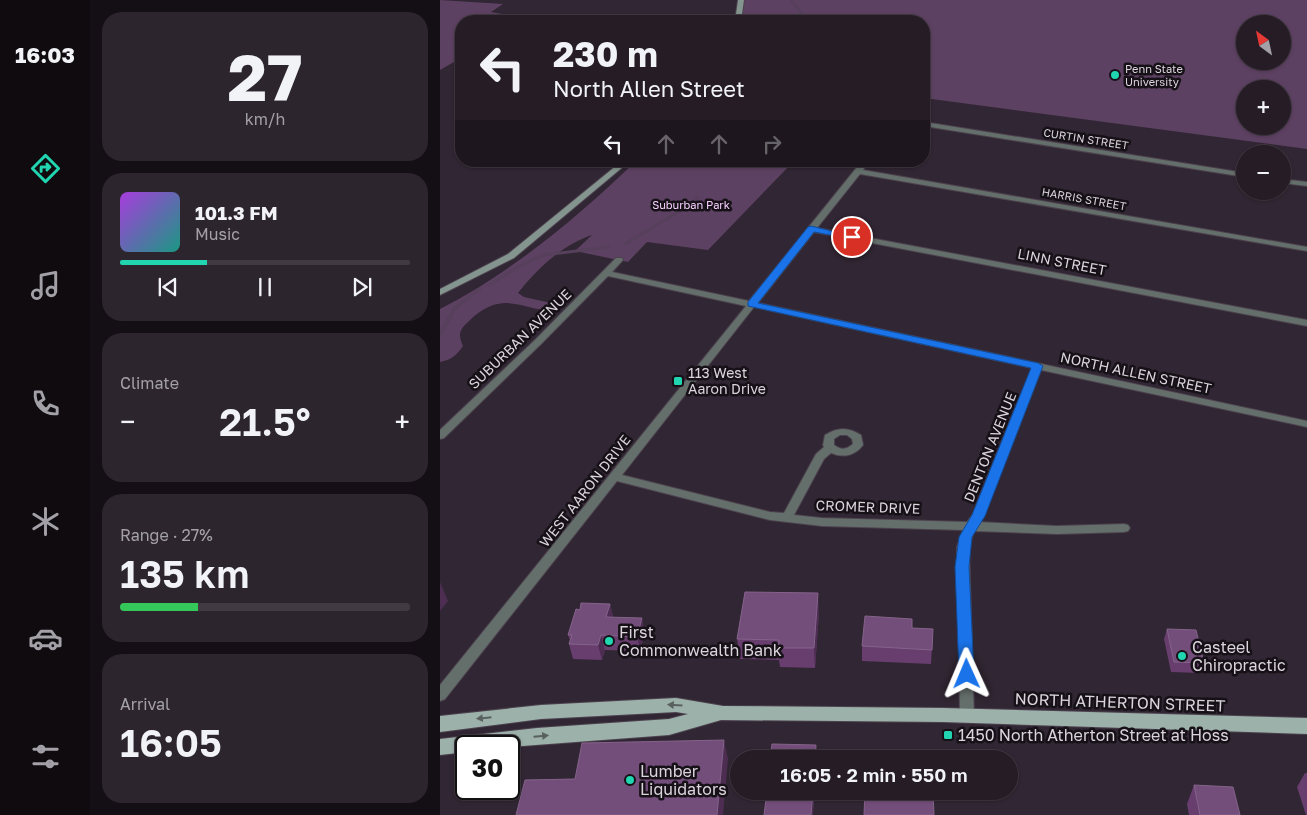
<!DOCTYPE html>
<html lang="en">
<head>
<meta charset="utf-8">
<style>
  body { margin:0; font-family:"Golos Text",sans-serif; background:#2d252e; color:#f1f3f6; height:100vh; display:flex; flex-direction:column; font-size:19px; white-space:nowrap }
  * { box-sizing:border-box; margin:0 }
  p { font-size:16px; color:#a3a1a7 }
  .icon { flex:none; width:28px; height:28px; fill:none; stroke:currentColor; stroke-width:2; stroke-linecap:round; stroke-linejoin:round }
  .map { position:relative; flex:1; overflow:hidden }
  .sheet { display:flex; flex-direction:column; gap:12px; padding:12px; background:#140f15; width:350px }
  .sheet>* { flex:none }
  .guide { position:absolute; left:15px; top:15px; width:475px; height:152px; border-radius:20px; box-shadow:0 1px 4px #0004,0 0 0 1px #423a43; background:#251c26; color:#f1f3f6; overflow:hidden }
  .needle { width:32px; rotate:327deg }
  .buttons { position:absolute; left:796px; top:15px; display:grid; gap:10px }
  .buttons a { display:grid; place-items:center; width:55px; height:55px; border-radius:50%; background:#251c26; box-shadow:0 1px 4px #0004,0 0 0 1px #423a43; font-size:25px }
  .speed { position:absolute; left:15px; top:735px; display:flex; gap:10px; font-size:25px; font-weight:700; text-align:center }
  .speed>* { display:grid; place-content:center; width:65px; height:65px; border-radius:50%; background:#251c26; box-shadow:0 1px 4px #0004,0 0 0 1px #423a43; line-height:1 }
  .speed .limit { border:2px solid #111; border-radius:8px; background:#fff; color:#111 }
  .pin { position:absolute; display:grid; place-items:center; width:42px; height:42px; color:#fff; margin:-21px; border:2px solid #fff; border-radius:50%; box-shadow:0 1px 5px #0007 }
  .me { position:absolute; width:55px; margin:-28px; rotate:359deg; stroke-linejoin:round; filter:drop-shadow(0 0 4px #0008) }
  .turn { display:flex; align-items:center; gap:18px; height:105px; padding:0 15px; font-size:22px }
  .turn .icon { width:65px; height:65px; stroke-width:2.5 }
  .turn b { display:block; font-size:35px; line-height:42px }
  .lanes { display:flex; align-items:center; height:48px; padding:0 15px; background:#0003; justify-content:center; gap:25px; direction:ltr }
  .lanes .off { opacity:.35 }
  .big { font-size:38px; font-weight:600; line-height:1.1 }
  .sheet .card { flex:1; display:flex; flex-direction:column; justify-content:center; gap:8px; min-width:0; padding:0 18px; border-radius:20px; background:#2d252e }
  .sheet .dial { align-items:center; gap:0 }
  .dial b { font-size:65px; line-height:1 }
  .song { display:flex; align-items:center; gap:15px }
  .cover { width:60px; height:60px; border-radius:8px; background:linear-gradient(135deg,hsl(280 70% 55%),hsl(170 70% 35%)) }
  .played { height:5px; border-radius:2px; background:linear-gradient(90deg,#20d5b0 30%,#423a43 30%) }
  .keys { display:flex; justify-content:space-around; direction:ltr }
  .heat { display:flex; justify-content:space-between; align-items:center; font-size:28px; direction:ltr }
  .charge { height:8px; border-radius:4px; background:linear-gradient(90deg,#34c759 27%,#423a43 0) }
  .trip { position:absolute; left:290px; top:750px; width:288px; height:50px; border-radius:25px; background:#251c26; box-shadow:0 1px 4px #0004,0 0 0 1px #423a43; font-weight:600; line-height:50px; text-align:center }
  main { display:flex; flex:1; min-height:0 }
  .tabs { display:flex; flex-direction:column; width:90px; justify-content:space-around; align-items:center; background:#0f0b0f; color:#a3a1a7 }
  .tabs .icon { width:35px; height:35px }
  .tabs .active { color:#20d5b0 }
  .tabs b { font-size:22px; color:#f1f3f6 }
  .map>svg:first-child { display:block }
  .green { fill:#5d4162; fill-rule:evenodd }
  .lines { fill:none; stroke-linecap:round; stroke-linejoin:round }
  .stream-far2 { stroke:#56405b; stroke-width:2.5 }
  .stream-far1 { stroke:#56405b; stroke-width:3 }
  .stream { stroke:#56405b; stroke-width:4 }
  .street-casing { stroke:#4c424e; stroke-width:2 }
  .secondary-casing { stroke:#4c424e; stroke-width:2 }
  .primary-casing { stroke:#4c424e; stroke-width:2 }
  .street { fill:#646e6a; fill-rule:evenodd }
  .secondary { fill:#84948e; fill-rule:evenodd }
  .primary { fill:#9cb1aa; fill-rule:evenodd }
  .wall { fill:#683e6f }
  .shaded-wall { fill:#4d2e52 }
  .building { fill:#744e7b; stroke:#84638a }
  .oneway { fill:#596160 }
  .route { fill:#1a73e8; stroke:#114b97 }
  .poi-dot { fill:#20d5b0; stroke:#161117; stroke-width:2 }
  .labels { text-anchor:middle; stroke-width:5; stroke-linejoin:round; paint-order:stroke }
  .far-poi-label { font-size:11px; fill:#dcd4dd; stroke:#161117; text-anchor:start }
  .far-street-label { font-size:11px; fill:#dcd4dd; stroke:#161117 }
  .far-park-label { font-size:11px; fill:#f7cffe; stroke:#161117 }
  .street-label { font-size:14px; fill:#dcd4dd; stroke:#161117 }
  .poi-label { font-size:14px; fill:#dcd4dd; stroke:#161117; text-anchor:start }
  .near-poi-label { font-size:16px; fill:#dcd4dd; stroke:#161117; text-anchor:start }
  .near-street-label { font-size:16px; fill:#dcd4dd; stroke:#161117 }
</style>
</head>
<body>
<main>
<nav class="tabs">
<b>16:03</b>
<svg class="icon active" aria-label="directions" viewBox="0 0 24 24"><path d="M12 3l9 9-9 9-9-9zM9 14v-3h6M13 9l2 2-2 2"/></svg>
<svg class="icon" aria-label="music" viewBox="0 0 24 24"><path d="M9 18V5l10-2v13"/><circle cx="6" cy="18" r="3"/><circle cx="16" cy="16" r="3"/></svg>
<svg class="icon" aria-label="phone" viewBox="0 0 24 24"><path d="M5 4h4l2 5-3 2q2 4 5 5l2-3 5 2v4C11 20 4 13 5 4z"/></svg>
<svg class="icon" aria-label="climate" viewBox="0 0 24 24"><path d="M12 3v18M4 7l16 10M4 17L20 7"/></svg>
<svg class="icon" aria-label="car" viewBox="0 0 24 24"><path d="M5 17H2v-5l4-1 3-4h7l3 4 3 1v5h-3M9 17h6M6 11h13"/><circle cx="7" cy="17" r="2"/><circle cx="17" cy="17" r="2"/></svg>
<svg class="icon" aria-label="filters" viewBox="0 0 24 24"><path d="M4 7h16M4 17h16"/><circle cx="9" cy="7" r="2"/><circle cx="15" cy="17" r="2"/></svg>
</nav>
<section class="sheet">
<div class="card dial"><b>27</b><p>km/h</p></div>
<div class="card">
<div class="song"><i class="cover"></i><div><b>101.3 FM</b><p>Music</p></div></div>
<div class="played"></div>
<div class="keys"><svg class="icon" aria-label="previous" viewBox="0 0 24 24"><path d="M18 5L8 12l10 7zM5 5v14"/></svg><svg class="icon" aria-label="pause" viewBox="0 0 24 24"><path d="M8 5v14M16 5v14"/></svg><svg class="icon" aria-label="next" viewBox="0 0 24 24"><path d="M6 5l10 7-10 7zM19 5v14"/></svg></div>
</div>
<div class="card"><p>Climate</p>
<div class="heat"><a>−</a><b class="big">21.5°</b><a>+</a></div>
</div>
<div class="card"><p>Range · 27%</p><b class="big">135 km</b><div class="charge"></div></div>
<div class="card"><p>Arrival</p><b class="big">16:05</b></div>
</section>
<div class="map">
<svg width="867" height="815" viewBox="0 0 867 815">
  <rect width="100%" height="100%" fill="#312633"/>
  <g class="green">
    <polygon points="0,0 63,4 51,12 99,20 21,21 21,58 0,70"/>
    <path d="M300 0H867V149L484 98V21H297ZM805 24H842V61H805ZM805 89H842V126H805Z"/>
    <path d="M196 161H354L268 250 207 242 188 262 135 251 152 235C122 245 97 269 78 293L84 297 125 306C91 322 69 281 28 322 19 330 18 335 23 346 17 355 11 360 0 362V309C72 272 137 218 196 161Z"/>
  </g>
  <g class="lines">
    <polyline class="stream-far2" points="351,0 363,15 358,21"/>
    <g class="stream-far1">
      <polyline points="185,244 248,206 258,197"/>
      <polyline points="49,285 83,264 104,255 169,247"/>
      <polyline points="14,309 40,289"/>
    </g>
    <polyline class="stream" points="0,335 15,308"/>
    <defs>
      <g id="street">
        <polygon points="484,122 805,173 805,177 484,126"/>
        <path d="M422 161H429L423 170 867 247V251L420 174 377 228 867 320V326L374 232 318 303 867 421V427L601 370 544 516 539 522 617 526 684 524 688 525 690 528 688 531 684 532 617 534 534 531 529 547 534 716 532 720 527 722 522 720 520 716 517 547 523 530 382 526 330 520 177 481 5 699 0 701V685L306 306 168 276 101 344 4 438 0 439V430L95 340 176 258H182L183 260 172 272 309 301ZM314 307 592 368 533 514 527 522 382 518 354 515 384 459 391 453C403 458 415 456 423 445L421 435C408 427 398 427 385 435L383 445 384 447 376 454 344 513 330 512 182 475ZM400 435H407L412 439 413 444C406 450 401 450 394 445V439Z"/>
        <polygon points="842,179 867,182 867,186 842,183"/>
      </g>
      <g id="secondary">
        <polygon points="298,0 304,0 301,21 295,21"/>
        <polygon points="182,161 190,161 74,258 0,295 0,289 68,254"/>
      </g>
      <polygon id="primary" points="236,698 283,706 503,708 867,718 867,734 503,722 281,720 229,735 69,747 26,746 26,752 0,755 0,739 97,728 229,719 248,714 236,712 101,719 0,732 0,716 101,705"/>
    </defs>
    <use href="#street" class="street-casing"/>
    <use href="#secondary" class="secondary-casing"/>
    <use href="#primary" class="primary-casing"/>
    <use href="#street" class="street"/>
    <use href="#secondary" class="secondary"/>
    <use href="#primary" class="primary"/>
  </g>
  <g class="wall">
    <polygon points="170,604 173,617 205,632 200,651 165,650 162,660 133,659 129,644 130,640 128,635"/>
    <polygon points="379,613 375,668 340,667 339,660 300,659 297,639"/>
    <polygon points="472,628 493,629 491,664 422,661 422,646"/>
    <polygon points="727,629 764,663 760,673 731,672 724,639"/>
    <polygon points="865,773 867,773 867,815 866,815 857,787"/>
    <polygon points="754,785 800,815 749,815 747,804"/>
  </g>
  <g class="shaded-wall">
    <polygon points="0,582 8,601 0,611"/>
    <polygon points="378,593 379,613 375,668 374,648"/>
    <polygon points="170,604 174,619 166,617"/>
    <polygon points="202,618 205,632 200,651 197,637"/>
    <polygon points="161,635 165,650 162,660 158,645"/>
    <polygon points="284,740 288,759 283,815 277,815"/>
    <polygon points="376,745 377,759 375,759"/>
    <polygon points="373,791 375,791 373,815 371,815"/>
  </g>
  <g class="building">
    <polygon points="305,592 378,593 374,648 338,648 339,640 297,639"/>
    <polygon points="141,603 170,604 166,617 202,618 197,637 161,635 158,645 129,644 132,635 128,635 136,609 140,610"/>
    <polygon points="425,616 472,619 472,628 493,629 492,650 422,646"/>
    <polygon points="727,629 756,630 764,663 734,662"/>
    <polygon points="284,740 277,815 76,815 85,780 135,779 142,743"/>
    <polygon points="332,744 376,745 375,759 330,759"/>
    <polygon points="439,754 492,755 492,759 439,759"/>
    <polygon points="754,785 793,787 800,815 760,815"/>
    <polygon points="327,791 373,791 371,815 324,815"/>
    <polygon points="425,791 493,791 494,815 424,815"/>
  </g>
  <defs><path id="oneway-solid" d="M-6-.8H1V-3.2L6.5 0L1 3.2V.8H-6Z" transform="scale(1.25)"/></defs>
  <g class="oneway">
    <use href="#oneway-solid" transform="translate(235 705) rotate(-176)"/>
    <use href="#oneway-solid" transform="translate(44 718) rotate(174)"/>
    <use href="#oneway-solid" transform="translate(101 736) rotate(-5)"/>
  </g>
  <polygon class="route" points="371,226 416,237 412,239 374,232 318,303 598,363 603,366 545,516 532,537 529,567 534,674 532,678 527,680 522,678 519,674 515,567 519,537 532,515 591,368 308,306 308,302 368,227"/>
  <g class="poi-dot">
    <circle cx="675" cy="75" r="5"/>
    <rect x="233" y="376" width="10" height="10" rx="2.5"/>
    <circle cx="169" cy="641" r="5"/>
    <circle cx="742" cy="656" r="5"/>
    <rect x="503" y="730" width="10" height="10" rx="2.5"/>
    <circle cx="190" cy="780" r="5"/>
  </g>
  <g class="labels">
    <g class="far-poi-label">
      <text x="685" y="73">Penn State<tspan x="685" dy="13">University</tspan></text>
    </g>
    <g class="far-street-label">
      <text transform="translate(646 139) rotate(9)" y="4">CURTIN STREET</text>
      <text transform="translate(644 199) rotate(10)" y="4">HARRIS STREET</text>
    </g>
    <g class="far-park-label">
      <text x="251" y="209">Suburban Park</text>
    </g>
    <g class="street-label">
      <text transform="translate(622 262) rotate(11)" y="5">LINN STREET</text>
      <text transform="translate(80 339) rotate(-44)" y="5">SUBURBAN AVENUE</text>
      <text transform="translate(696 373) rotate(12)" y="5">NORTH ALLEN STREET</text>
      <text transform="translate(550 447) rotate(-68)" y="5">DENTON AVENUE</text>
      <text transform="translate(145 491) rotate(-52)" y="5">WEST AARON DRIVE</text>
      <text transform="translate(428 507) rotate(2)" y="5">CROMER DRIVE</text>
    </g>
    <g class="poi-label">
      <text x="248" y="378">113 West<tspan x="248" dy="16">Aaron Drive</tspan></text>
    </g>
    <g class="near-poi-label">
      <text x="179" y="638">First<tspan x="179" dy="18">Commonwealth Bank</tspan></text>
      <text x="752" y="653">Casteel<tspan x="752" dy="18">Chiropractic</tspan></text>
      <text x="518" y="741">1450 North Atherton Street at Hoss</text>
      <text x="200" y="777">Lumber<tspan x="200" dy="18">Liquidators</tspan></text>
    </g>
    <g class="near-street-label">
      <text transform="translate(680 702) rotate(2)" y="6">NORTH ATHERTON STREET</text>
    </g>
  </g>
</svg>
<div class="buttons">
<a><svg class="needle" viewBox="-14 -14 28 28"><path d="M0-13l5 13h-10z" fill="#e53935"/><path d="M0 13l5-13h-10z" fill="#a3a1a7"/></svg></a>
<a>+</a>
<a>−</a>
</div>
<div class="speed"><div class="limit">30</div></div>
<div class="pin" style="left:412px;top:237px;background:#d93025"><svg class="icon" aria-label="arrive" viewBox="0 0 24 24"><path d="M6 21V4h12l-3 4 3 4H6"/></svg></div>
<svg class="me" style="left:527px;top:674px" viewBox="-20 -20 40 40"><path d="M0-17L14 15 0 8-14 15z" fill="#1a73e8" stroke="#fff" stroke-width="4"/></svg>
<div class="trip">16:05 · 2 min · 550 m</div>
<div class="guide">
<div class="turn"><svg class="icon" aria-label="left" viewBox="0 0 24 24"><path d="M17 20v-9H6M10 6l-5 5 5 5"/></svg><div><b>230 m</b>North Allen Street</div></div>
<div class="lanes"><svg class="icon" aria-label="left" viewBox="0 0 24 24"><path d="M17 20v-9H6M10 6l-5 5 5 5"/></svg><svg class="icon off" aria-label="ahead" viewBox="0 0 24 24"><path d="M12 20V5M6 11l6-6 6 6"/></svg><svg class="icon off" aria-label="ahead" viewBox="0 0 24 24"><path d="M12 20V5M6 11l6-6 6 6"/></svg><svg class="icon off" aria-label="right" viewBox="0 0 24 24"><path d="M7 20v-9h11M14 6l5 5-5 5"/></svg></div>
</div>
</div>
</main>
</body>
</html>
